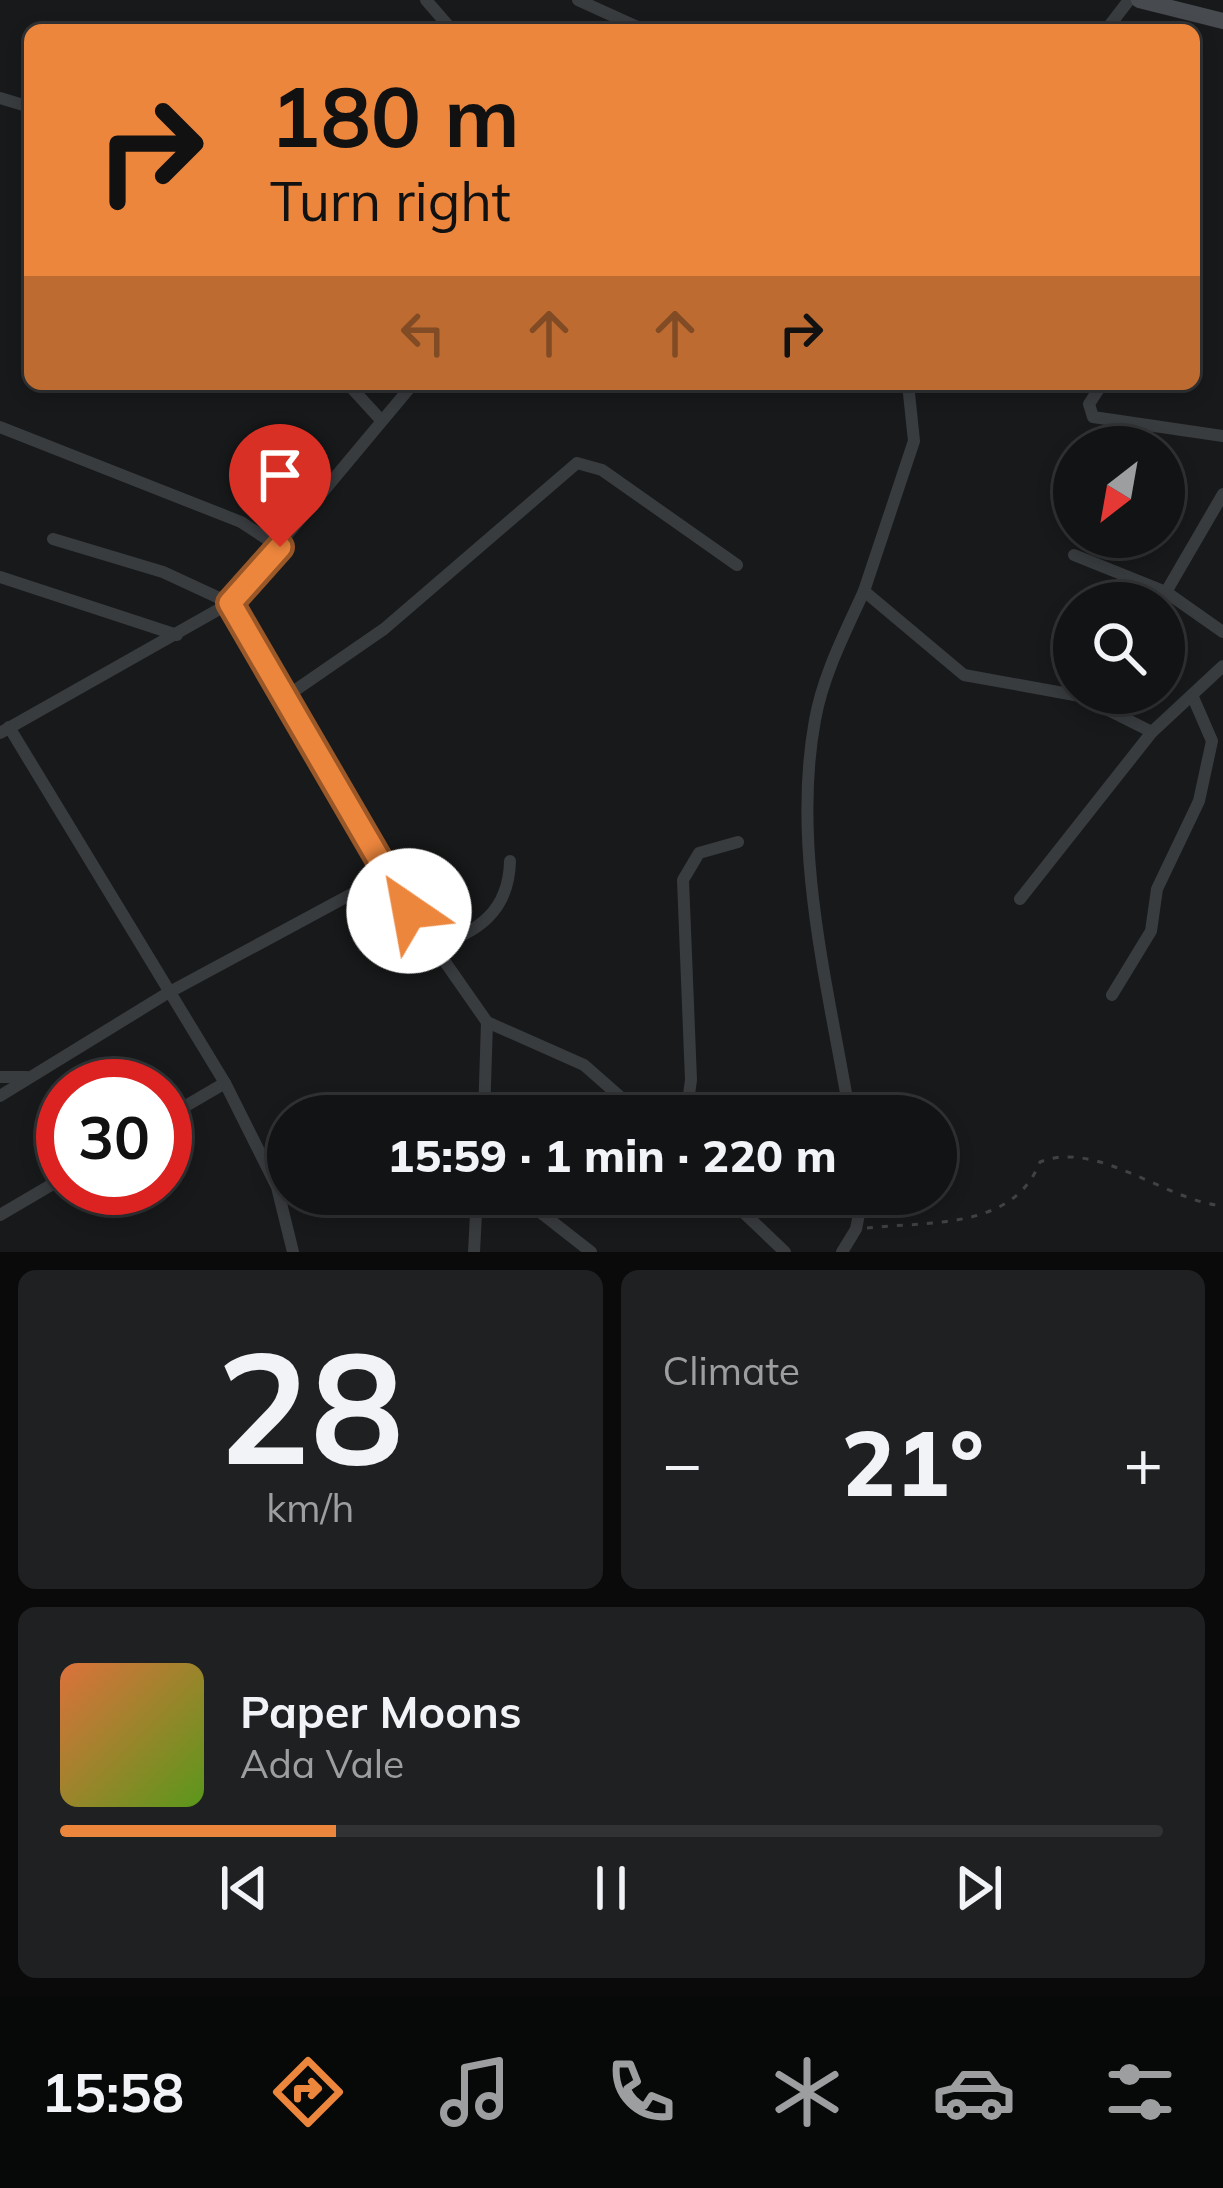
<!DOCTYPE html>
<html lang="en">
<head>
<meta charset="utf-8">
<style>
  body { margin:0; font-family:Mulish,sans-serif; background:#1f2022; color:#f1f3f6; height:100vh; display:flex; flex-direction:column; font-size:45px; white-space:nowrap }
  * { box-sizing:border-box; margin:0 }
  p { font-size:39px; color:#9c9ea0 }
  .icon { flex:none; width:66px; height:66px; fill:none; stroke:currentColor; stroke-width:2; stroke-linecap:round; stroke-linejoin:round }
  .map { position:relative; height:1252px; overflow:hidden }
  .drawer { display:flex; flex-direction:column; gap:18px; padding:18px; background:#0a0a0b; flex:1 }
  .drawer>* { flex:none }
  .guide { position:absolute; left:24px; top:24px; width:1176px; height:366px; border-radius:18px; box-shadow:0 6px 18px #0003,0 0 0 3px #313234; background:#ed863d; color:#111; overflow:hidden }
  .needle { width:78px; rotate:211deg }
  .buttons { position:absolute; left:1053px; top:426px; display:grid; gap:24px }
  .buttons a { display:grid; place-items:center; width:132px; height:132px; border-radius:50%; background:#121314; box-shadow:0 6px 18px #0003,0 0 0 3px #313234; font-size:60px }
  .speed { position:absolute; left:36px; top:1059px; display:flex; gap:24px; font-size:60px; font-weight:700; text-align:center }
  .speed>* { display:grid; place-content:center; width:156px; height:156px; border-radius:50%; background:#121314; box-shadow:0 6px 18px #0003,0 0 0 3px #313234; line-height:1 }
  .speed .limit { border:18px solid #d22; background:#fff; color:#111 }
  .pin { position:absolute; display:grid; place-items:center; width:102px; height:102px; color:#fff; margin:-123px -51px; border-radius:50% 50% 50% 0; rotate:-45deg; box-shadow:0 0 12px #0007 }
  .pin .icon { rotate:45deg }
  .me { position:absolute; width:132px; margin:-66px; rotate:327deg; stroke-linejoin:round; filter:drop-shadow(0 0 9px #0008) }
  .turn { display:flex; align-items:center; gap:42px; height:252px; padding:0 48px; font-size:54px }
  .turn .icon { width:156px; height:156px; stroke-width:2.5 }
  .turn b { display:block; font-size:84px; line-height:102px }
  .lanes { display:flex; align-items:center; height:114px; padding:0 48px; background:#0003; justify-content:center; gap:60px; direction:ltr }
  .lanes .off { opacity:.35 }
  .big { font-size:90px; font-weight:800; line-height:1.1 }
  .drawer .card { flex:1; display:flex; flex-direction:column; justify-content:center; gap:18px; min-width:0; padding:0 42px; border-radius:18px; background:#1f2022 }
  .drawer .dial { align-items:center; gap:0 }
  .dial b { font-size:156px; line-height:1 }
  .song { display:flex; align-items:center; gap:36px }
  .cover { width:144px; height:144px; border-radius:18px; background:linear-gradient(135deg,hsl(20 70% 55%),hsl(90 70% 35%)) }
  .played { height:12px; border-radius:6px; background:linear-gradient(90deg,#ed863d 25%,#313234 25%) }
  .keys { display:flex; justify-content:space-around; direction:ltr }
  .heat { display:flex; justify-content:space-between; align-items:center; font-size:66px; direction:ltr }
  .drawer .tiles { flex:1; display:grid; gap:18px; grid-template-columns:1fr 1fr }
  .card:last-child { grid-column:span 2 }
  .trip { position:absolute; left:267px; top:1095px; width:690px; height:120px; border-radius:60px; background:#121314; box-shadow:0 6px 18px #0003,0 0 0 3px #313234; font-weight:800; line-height:120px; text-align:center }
  .menu { display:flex; height:192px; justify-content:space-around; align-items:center; background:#070808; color:#9c9ea0 }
  .menu .icon { width:84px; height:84px }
  .menu .selected { color:#ed863d }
  .menu b { font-size:54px; color:#f1f3f6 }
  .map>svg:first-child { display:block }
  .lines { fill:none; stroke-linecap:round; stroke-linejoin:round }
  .path { stroke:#3f4346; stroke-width:3; stroke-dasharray:6 9; stroke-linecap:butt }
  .minor { stroke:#393c3f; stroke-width:12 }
  .secondary { stroke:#474b4f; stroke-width:16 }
  .route-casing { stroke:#9a5728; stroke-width:30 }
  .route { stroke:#ed863d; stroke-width:21 }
</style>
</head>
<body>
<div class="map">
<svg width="1223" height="1252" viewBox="0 0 1223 1252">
  <rect width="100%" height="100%" fill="#18191a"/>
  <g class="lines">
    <path class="path" d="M867 1228C931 1221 1013 1230 1040 1162 1097 1139 1166 1201 1223 1206"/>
    <g class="minor">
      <polyline points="426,0 452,30"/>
      <polyline points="578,0 644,30"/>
      <polyline points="1106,30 1129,0"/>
      <polyline points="0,98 30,107"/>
      <polyline points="348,384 380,419"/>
      <polyline points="1102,384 1089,404 1093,417 1223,436"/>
      <polyline points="0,427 241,522 279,547"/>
      <polyline points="1223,494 1166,592 1223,632"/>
      <polyline points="1074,555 1166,592"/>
      <polyline points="0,577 177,635"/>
      <polyline points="864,591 914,441 908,384"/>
      <polyline points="284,698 384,629 577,463 602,470 737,565"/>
      <polyline points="9,727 225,1083 277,1187 293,1252"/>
      <polyline points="0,733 230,603 413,384"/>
      <polyline points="385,876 487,1022 584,1065 642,1116"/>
      <polyline points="1020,899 1152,732"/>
      <path d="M433 946C479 933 509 910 510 861"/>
      <polyline points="1112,995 1151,931 1157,889 1199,801 1212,741 1192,695"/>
      <polyline points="0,1077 27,1077"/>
      <polyline points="0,1096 166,994 385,876 230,603 163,572 53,539"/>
      <polyline points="484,1116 487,1022"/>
      <polyline points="686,1116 691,1080 683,880 699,853 738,842"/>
      <path d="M850 1116C829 990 791 849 815 720 823 675 845 633 864 591L964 675 1080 696 1152 732 1223 666"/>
      <polyline points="165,1118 225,1083"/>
      <polyline points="517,1194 591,1252"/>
      <polyline points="724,1194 785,1252"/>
      <polyline points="0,1215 63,1178"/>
      <polyline points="474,1252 477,1194"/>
      <polyline points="842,1252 856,1229 863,1194"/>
    </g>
    <polyline class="secondary" points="1139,0 1223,21"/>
  </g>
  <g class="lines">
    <defs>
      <polyline id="route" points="280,547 230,603 409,911"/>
    </defs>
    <use href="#route" class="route-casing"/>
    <use href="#route" class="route"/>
  </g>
</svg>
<div class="buttons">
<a><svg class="needle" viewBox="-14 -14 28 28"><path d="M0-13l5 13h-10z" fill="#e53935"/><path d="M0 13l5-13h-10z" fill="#9c9ea0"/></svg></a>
<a><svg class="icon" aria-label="search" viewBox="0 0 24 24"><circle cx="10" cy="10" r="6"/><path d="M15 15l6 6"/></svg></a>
</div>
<div class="speed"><div class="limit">30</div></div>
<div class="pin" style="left:280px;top:547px;background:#d93025"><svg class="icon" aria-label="arrive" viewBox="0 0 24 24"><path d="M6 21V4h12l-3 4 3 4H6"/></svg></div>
<svg class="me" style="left:409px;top:911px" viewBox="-20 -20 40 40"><circle r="19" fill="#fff"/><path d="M0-13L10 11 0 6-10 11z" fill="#ed863d"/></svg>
<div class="trip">15:59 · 1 min · 220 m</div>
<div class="guide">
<div class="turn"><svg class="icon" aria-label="right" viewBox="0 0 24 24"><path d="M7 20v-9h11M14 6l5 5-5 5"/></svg><div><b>180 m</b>Turn right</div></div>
<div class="lanes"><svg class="icon off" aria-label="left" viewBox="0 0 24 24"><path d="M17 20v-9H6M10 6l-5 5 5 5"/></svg><svg class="icon off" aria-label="ahead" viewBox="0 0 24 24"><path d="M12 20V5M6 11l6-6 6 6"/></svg><svg class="icon off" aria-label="ahead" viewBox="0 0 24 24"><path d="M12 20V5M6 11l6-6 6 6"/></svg><svg class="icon" aria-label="right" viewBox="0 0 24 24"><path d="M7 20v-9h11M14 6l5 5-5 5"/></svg></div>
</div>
</div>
<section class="drawer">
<div class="tiles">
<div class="card dial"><b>28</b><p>km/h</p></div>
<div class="card"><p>Climate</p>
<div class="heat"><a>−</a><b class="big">21°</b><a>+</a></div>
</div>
<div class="card">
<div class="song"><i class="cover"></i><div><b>Paper Moons</b><p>Ada Vale</p></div></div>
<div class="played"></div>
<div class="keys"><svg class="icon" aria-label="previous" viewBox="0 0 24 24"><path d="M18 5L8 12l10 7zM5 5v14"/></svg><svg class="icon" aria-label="pause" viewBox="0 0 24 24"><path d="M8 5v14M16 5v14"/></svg><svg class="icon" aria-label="next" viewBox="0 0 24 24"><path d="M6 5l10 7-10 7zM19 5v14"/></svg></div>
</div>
</div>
</section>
<nav class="menu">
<b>15:58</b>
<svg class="icon selected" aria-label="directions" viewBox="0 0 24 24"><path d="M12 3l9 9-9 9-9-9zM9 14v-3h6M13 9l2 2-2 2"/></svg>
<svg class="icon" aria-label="music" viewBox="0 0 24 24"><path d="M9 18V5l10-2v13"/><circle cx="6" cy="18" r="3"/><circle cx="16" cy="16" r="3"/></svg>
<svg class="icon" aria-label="phone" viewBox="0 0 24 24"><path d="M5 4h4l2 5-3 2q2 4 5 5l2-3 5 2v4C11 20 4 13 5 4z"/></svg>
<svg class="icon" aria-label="climate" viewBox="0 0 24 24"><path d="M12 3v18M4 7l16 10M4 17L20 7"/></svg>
<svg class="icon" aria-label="car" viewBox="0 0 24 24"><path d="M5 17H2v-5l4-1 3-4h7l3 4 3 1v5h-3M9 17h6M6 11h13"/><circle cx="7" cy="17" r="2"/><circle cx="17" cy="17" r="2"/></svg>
<svg class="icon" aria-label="filters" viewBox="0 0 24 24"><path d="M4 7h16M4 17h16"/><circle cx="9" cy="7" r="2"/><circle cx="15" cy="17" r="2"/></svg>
</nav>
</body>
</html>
